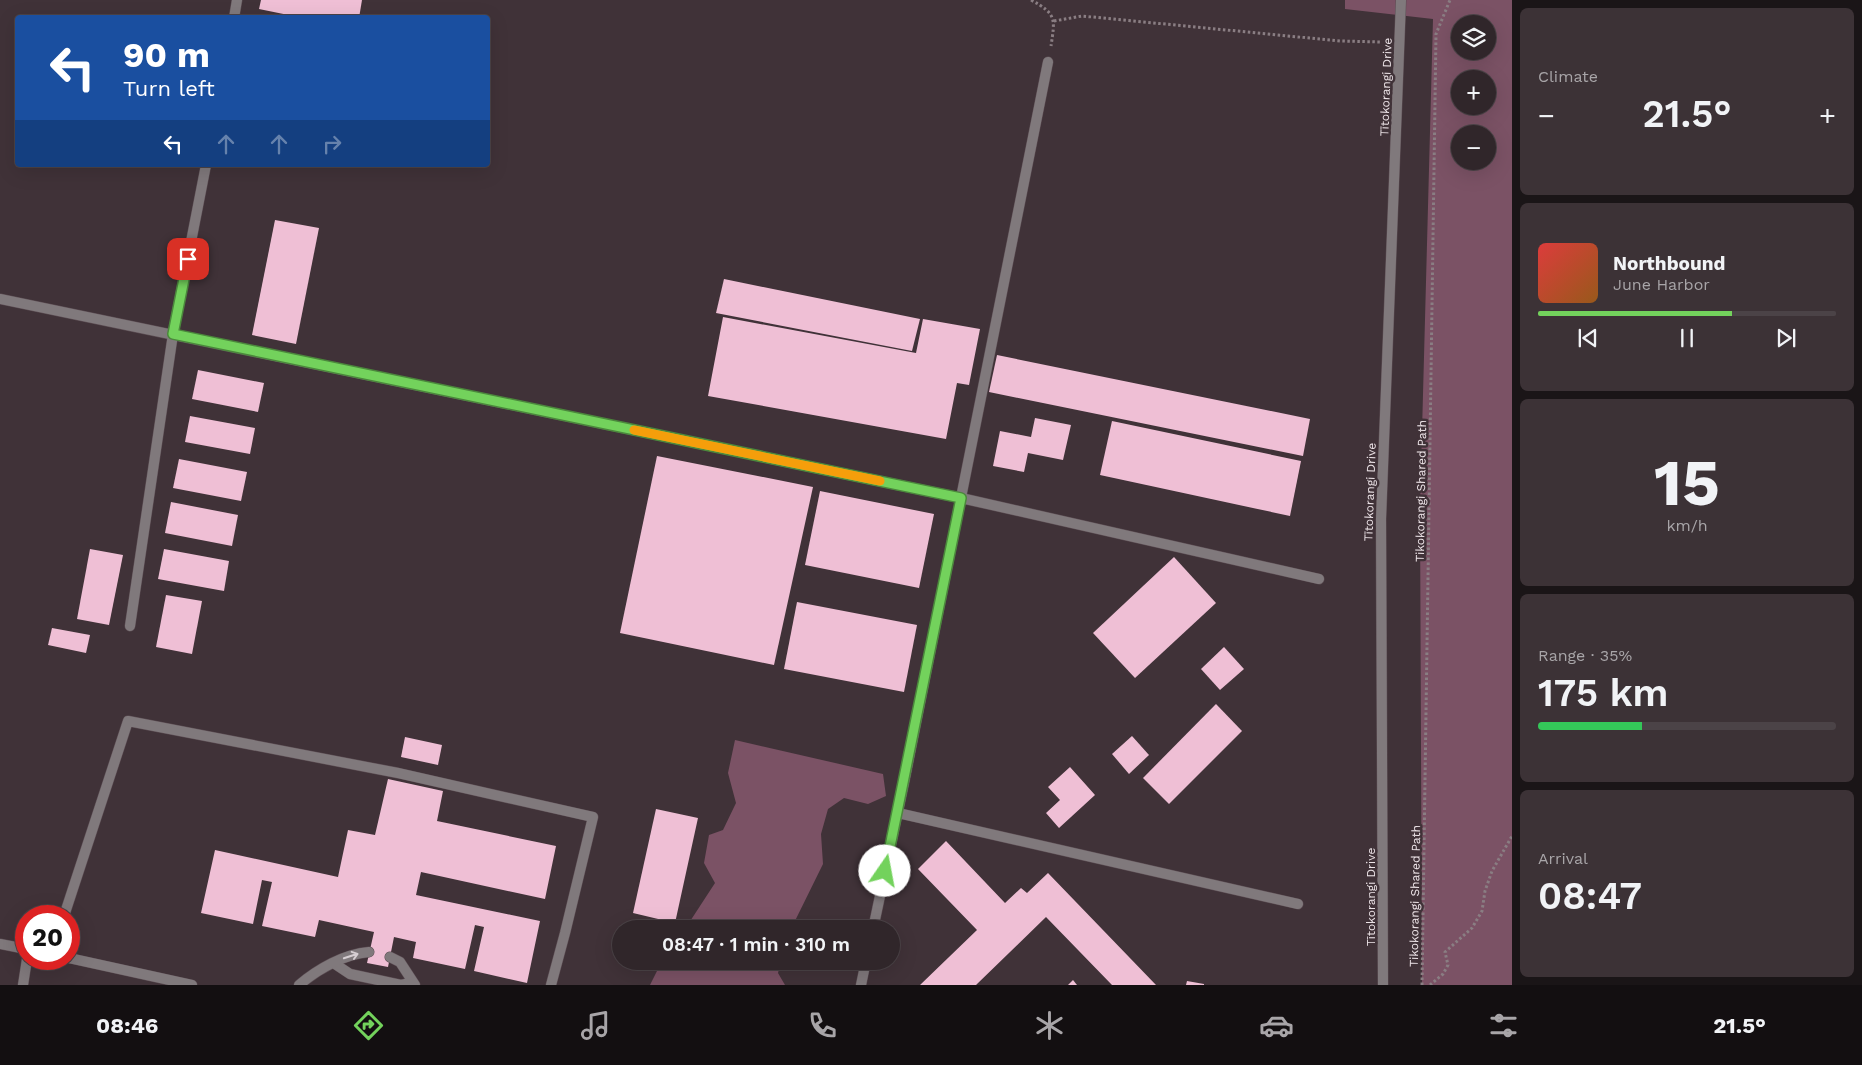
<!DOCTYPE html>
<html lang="en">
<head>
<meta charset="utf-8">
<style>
  body { margin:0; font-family:"Work Sans",sans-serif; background:#3c3236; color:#f1f3f6; height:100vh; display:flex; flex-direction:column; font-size:19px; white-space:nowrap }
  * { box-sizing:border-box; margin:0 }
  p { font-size:16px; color:#a8a5a8 }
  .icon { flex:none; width:28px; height:28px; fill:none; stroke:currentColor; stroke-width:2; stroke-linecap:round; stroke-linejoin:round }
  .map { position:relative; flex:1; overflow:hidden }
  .sheet { display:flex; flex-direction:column; gap:8px; padding:8px; background:#1a1517; width:350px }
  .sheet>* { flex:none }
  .hud { position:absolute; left:15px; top:15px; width:475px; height:152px; border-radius:5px; box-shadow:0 5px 20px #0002,0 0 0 1px #4b4347; background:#1a4fa0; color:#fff; overflow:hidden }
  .fabs { position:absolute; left:1451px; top:15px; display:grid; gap:10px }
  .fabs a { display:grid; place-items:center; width:45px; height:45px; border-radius:50%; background:#30262a; box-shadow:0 5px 20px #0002,0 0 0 1px #4b4347; font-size:25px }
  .speed { position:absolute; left:15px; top:905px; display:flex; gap:10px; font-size:25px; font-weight:700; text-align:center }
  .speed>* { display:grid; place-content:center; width:65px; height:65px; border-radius:50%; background:#30262a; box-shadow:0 5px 20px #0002,0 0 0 1px #4b4347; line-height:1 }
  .speed .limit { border:8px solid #d22; background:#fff; color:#111 }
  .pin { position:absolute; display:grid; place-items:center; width:42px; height:42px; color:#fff; margin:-21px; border-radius:10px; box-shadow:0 2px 8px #0006 }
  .me { position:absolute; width:55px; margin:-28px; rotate:12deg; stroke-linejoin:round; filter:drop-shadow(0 0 4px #0008) }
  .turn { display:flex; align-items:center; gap:18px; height:105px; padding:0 25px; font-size:22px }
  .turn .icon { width:65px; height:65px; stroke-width:2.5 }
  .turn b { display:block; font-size:35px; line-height:42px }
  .lanes { display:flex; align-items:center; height:48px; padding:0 25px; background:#0003; justify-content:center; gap:25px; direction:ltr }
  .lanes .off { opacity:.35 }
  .big { font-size:38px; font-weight:600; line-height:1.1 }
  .sheet .widget { flex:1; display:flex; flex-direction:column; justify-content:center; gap:8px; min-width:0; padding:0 18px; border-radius:8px; background:#3c3236 }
  .sheet .dial { align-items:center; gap:0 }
  .dial b { font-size:65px; line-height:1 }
  .song { display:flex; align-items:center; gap:15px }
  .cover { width:60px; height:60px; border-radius:8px; background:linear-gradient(135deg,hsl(0 70% 55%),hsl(30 70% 35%)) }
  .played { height:5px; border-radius:2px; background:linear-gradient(90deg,#73d25c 65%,#4b4347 65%) }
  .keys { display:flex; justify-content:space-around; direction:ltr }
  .heat { display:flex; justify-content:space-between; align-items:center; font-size:28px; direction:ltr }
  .charge { height:8px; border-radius:4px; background:linear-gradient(90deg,#34c759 35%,#4b4347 0) }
  .trip { position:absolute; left:612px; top:920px; width:288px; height:50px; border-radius:25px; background:#30262a; box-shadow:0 5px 20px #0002,0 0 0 1px #4b4347; font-weight:600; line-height:50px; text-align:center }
  .tab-bar { display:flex; height:80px; justify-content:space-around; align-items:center; background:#130f11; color:#a8a5a8 }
  .tab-bar .icon { width:35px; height:35px }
  .tab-bar .on { color:#73d25c }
  .tab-bar b { font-size:22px; color:#f1f3f6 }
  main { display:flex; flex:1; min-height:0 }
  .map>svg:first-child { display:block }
  .forest { fill:#7b5265; fill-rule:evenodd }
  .building { fill:#efbfd5 }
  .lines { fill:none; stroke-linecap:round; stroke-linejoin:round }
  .lane-casing { stroke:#5c4e54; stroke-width:11 }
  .street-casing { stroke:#5c4e54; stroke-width:11 }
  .path { stroke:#8a7e83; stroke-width:3; stroke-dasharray:2.5 2.5; stroke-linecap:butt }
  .lane { stroke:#80797c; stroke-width:10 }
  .street { stroke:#80797c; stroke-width:10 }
  .oneway { stroke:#d6ced2 }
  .route-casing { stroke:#4b883c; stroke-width:12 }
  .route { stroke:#73d25c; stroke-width:9 }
  .slow { stroke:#f59e0b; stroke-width:9 }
  .labels { text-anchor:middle; stroke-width:5; stroke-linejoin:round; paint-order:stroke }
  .street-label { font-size:12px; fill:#ece3e7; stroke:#403238 }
</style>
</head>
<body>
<main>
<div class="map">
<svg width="1512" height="985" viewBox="0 0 1512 985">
  <rect width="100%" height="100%" fill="#403238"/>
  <g class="forest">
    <path d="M1345 0H1512V985H1422L1420 507 1433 19 1345 9ZM1460 24H1488V51H1460ZM1460 79H1488V106H1460ZM1460 134H1488V161H1460Z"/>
    <polygon points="735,740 883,774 886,796 868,804 844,798 828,809 821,834 823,864 791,929 685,929 715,883 704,863 709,835 723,830 736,803 728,773"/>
    <polygon points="662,961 781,961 778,973 785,985 650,985"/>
  </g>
  <g class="building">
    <polygon points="261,0 362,0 359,18 303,18 259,9"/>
    <polygon points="275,220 319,228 296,344 252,335"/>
    <polygon points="724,279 920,319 912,351 716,313"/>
    <polygon points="723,317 916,353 923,319 980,329 969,385 957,383 946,439 708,396"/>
    <polygon points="997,355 1310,419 1303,456 989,392"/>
    <polygon points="198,370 264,383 258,412 192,399"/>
    <polygon points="190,416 255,428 250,454 185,442"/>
    <polygon points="1035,418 1071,425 1063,460 1028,453 1024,472 993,466 1000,431 1031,437"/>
    <polygon points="1112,421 1301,461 1290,516 1100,475"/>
    <polygon points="657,456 813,487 774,665 620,633"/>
    <polygon points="179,459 247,472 241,501 173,488"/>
    <polygon points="820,491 934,514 919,588 805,565"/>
    <polygon points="171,502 238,515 232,546 165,533"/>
    <polygon points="90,549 123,555 109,625 77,619"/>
    <polygon points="164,549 229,561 224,591 158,579"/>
    <polygon points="1174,557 1216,603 1135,678 1093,633"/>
    <polygon points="166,595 202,601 192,654 156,647"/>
    <polygon points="797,602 917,625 904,692 784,669"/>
    <polygon points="52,628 90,635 86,653 48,645"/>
    <polygon points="1224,647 1244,669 1220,690 1201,669"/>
    <polygon points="1216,704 1242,731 1169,804 1143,778"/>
    <polygon points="1132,736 1149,755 1129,774 1112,754"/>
    <polygon points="405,737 442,745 438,765 401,757"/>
    <polygon points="1070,767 1095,795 1059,828 1046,813 1060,800 1048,787"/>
    <polygon points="388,779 443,791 437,821 556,846 545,899 421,872 416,895 540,921 527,983 474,971 484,927 475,925 465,969 413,958 416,942 394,937 388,967 367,963 374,932 319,920 315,937 262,926 272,882 262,880 253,924 201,913 215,850 338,877 348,830 375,835"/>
    <polygon points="656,809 698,818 675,923 633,913"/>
    <polygon points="946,841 1005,903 1021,888 1027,893 1048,873 1156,985 1112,985 1046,917 976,985 920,985 977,930 918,869"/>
    <polygon points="1073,980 1077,985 1068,985"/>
    <polygon points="1187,981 1204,984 1204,985 1186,985"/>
  </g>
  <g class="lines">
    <defs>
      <g id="lane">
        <polyline points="234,18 237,0"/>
        <polyline points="0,299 961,498 1319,579"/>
        <polyline points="130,626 173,334 206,165"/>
        <polyline points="898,813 1298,904"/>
        <polyline points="64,916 128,721 398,773 593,817 565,933 551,985"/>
        <polyline points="873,929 905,778 1048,62"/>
        <polyline points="0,944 26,949"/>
        <polyline points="390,957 400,962 415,985"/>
        <polyline points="69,958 192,985"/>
        <polyline points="335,964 350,974 401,985 412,982"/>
        <polyline points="23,985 27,959"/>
        <path d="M299 985C318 969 344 954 369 952"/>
        <polyline points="861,985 866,961"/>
      </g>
      <polyline id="street" points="1383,985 1381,519 1401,0"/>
    </defs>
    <use href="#lane" class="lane-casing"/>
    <use href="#street" class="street-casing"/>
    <g class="path">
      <path d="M1031 0C1057 14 1055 19 1051 46"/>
      <polyline points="1054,21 1082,16 1340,41 1382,42"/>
      <polyline points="1422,985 1436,34 1450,0"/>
      <polyline points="1430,985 1443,974 1448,965 1445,952 1472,928 1482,911 1485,891 1492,871 1512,836"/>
    </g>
    <use href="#lane" class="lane"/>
    <use href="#street" class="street"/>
  </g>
  <defs><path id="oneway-shaft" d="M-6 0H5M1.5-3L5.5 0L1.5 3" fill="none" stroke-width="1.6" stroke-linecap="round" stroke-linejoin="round" transform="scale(1.25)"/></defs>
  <use class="oneway" href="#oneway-shaft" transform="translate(351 956) rotate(-18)"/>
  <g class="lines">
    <defs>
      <polyline id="route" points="188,259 173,334 961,498 885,871"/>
    </defs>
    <use href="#route" class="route-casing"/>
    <use href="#route" class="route"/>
    <polyline class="slow" points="634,430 880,481"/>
  </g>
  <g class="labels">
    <g class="street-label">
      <text transform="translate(1386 87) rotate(-88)" y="4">Tītokorangi Drive</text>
      <text transform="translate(1421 491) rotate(-89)" y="4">Tikokorangi Shared Path</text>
      <text transform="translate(1370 492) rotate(-88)" y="4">Tītokorangi Drive</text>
      <text transform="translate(1415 896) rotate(-89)" y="4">Tikokorangi Shared Path</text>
      <text transform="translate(1371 897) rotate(-90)" y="4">Tītokorangi Drive</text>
    </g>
  </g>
</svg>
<div class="fabs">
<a><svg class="icon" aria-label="layers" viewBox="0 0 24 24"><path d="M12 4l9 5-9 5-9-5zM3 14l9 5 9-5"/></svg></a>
<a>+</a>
<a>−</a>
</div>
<div class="speed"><div class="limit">20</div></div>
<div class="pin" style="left:188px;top:259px;background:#d93025"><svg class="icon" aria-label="arrive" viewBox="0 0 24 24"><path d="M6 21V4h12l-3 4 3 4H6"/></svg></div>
<svg class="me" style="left:885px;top:871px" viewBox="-20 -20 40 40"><circle r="19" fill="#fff"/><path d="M0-13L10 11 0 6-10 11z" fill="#73d25c"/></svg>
<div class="trip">08:47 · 1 min · 310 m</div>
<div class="hud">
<div class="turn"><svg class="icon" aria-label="left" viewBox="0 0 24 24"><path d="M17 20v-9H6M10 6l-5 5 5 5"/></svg><div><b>90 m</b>Turn left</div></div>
<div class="lanes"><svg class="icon" aria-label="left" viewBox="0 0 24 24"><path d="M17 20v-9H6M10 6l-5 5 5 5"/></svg><svg class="icon off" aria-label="ahead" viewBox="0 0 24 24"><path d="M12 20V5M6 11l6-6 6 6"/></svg><svg class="icon off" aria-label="ahead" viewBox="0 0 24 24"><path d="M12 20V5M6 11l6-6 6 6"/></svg><svg class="icon off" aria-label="right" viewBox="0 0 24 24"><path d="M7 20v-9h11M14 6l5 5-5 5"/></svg></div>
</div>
</div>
<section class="sheet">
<div class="widget"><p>Climate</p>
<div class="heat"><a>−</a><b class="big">21.5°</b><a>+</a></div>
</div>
<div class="widget">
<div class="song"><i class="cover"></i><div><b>Northbound</b><p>June Harbor</p></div></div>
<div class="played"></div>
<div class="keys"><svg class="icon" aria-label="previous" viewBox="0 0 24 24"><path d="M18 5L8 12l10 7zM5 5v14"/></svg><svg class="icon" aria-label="pause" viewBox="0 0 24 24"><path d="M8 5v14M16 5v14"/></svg><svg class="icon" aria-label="next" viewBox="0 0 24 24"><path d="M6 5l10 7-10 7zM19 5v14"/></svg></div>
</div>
<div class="widget dial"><b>15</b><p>km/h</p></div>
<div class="widget"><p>Range · 35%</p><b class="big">175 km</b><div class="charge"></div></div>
<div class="widget"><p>Arrival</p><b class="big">08:47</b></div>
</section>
</main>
<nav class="tab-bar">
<b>08:46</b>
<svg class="icon on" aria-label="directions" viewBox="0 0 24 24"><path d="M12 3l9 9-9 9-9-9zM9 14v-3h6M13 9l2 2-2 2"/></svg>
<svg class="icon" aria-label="music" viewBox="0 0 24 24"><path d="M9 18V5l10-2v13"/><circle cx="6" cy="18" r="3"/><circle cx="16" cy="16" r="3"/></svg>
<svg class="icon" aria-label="phone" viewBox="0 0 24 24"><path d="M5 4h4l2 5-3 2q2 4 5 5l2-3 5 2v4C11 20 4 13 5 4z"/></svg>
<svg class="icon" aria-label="climate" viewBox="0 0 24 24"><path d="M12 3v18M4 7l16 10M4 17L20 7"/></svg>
<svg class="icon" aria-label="car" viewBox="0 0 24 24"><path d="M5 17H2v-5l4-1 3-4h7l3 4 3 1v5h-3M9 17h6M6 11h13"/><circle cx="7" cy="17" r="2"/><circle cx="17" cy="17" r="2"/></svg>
<svg class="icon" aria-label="filters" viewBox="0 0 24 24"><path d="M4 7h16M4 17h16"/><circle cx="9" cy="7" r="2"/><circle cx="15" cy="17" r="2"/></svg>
<b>21.5°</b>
</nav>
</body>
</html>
